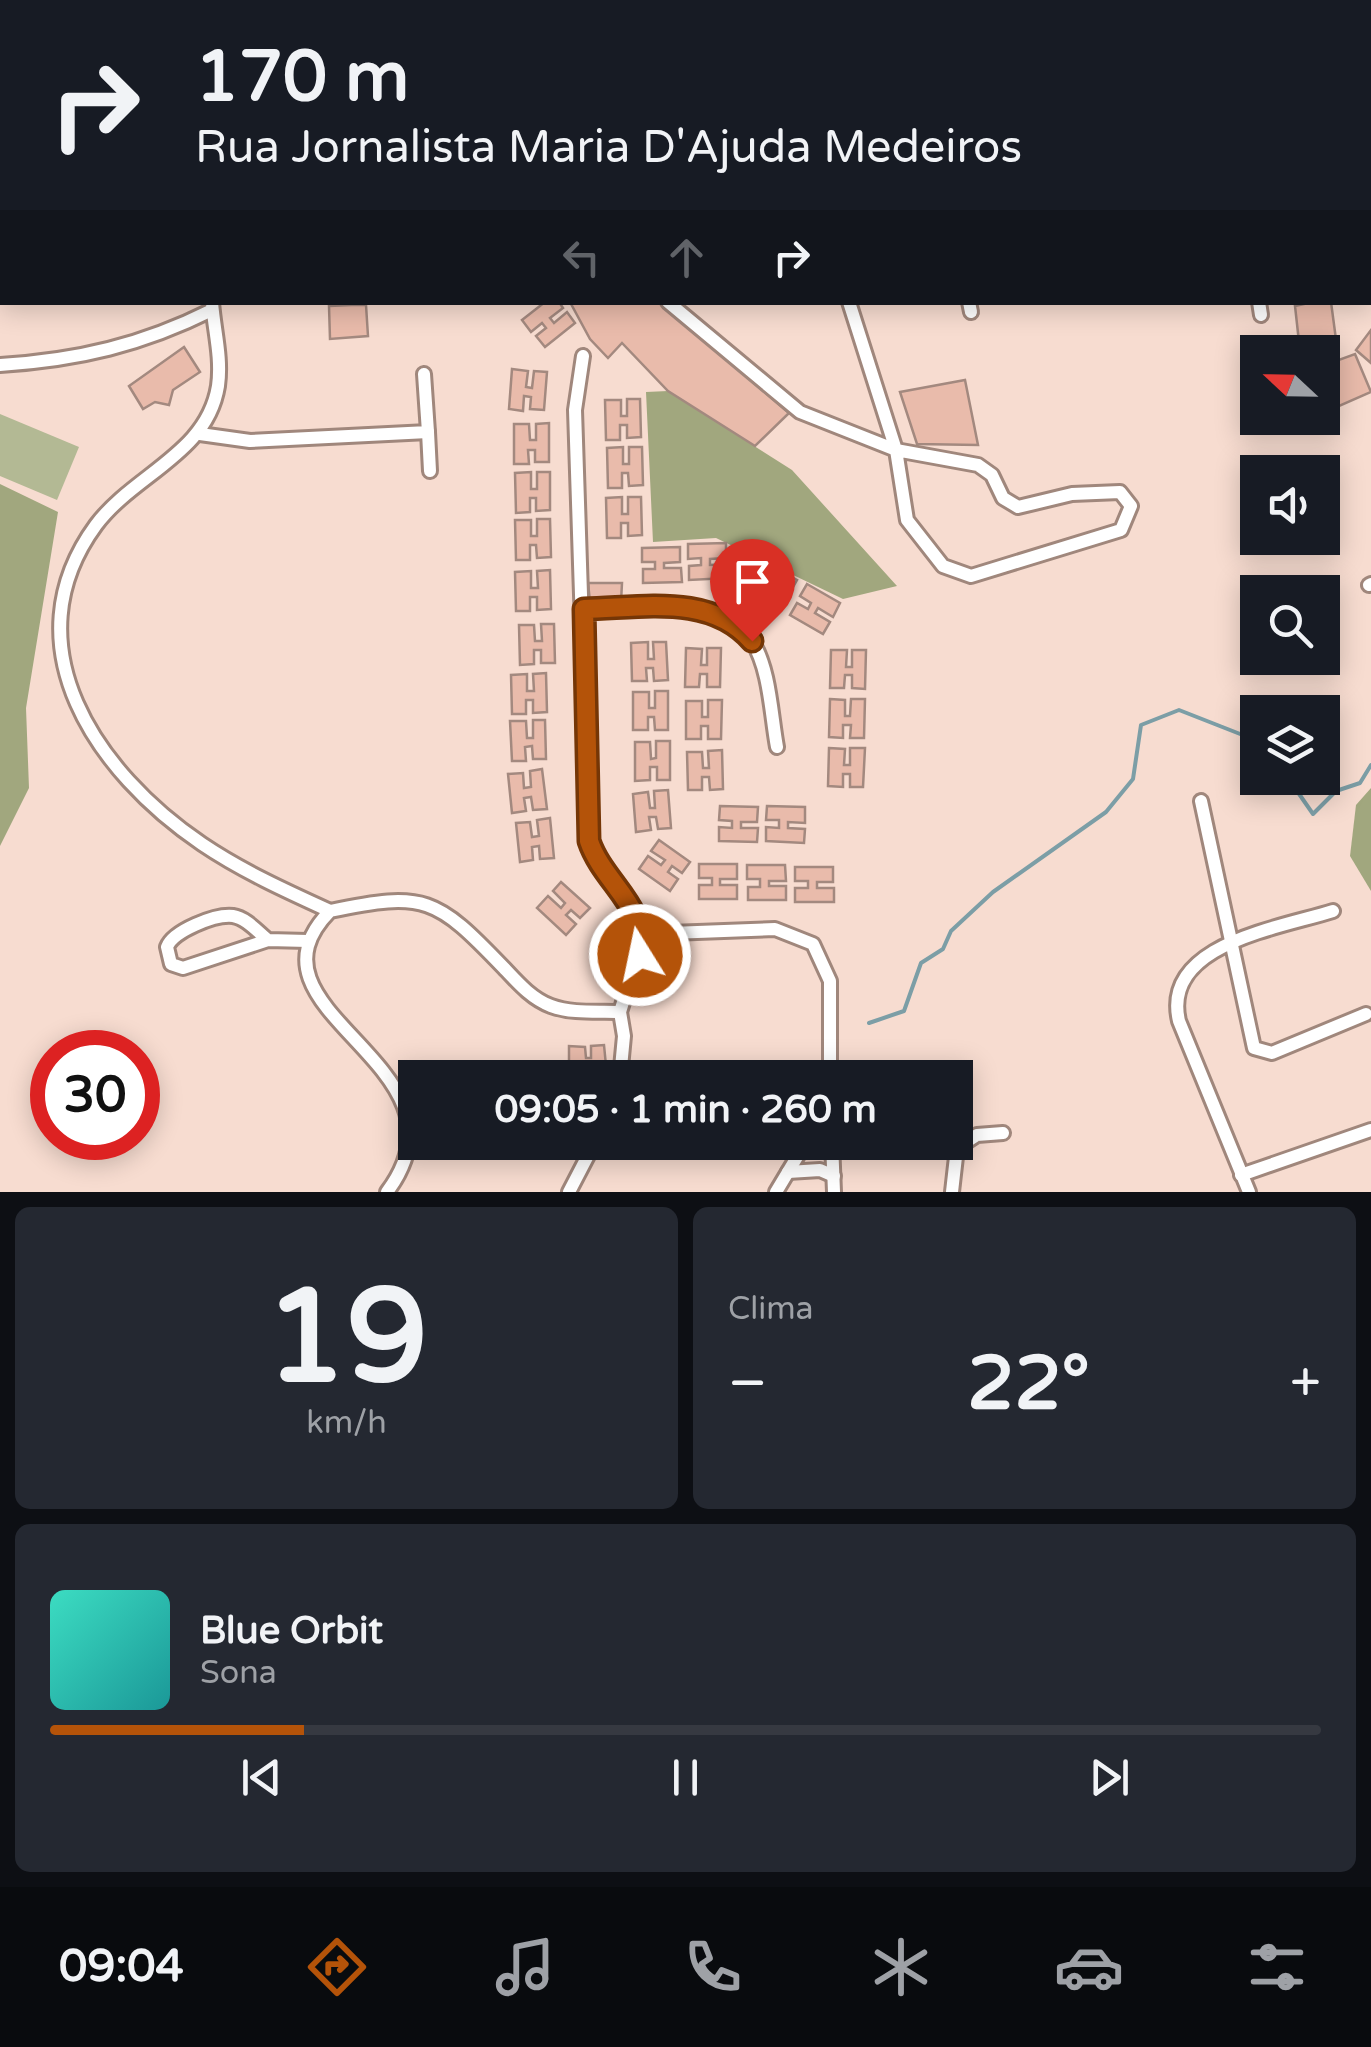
<!DOCTYPE html>
<html lang="pt">
<head>
<meta charset="utf-8">
<style>
  body { margin:0; font-family:"Varela Round",sans-serif; background:#242831; color:#f1f3f6; height:100vh; display:flex; flex-direction:column; font-size:38px; white-space:nowrap }
  * { box-sizing:border-box; margin:0 }
  p { font-size:32px; color:#9ea1a6 }
  .icon { flex:none; width:55px; height:55px; fill:none; stroke:currentColor; stroke-width:2; stroke-linecap:round; stroke-linejoin:round }
  .map { position:relative; height:1192px; overflow:hidden }
  .panel { display:flex; flex-direction:column; gap:15px; padding:15px; background:#0d0f14; flex:1 }
  .panel>* { flex:none }
  .hud { position:absolute; left:0px; top:0px; width:1372px; height:305px; box-shadow:0 5px 25px #0003; background:#171b24; color:#f1f3f6; overflow:hidden }
  .needle { width:65px; rotate:292deg }
  .buttons { position:absolute; left:1240px; top:335px; display:grid; gap:20px }
  .buttons a { display:grid; place-items:center; width:100px; height:100px; border-radius:0px; background:#171b24; box-shadow:0 5px 25px #0003; font-size:50px }
  .speed { position:absolute; left:30px; top:1030px; display:flex; gap:20px; font-size:50px; font-weight:700; text-align:center }
  .speed>* { display:grid; place-content:center; width:130px; height:130px; border-radius:50%; background:#171b24; box-shadow:0 5px 25px #0003; line-height:1 }
  .speed .limit { border:15px solid #d22; background:#fff; color:#111 }
  .pin { position:absolute; display:grid; place-items:center; width:85px; height:85px; color:#fff; margin:-102px -42px; border-radius:50% 50% 50% 0; rotate:-45deg; box-shadow:0 0 10px #0007 }
  .pin .icon { rotate:45deg }
  .me { position:absolute; width:110px; margin:-55px; rotate:350deg; stroke-linejoin:round; filter:drop-shadow(0 0 8px #0008) }
  .turn { display:flex; align-items:center; gap:35px; height:210px; padding:0 30px; font-size:45px }
  .turn .icon { width:130px; height:130px; stroke-width:2.5 }
  .turn b { display:block; font-size:70px; line-height:85px }
  .lanes { display:flex; align-items:center; height:95px; padding:0 30px; background:#0003; justify-content:center; gap:50px; direction:ltr }
  .lanes .off { opacity:.35 }
  .big { font-size:75px; font-weight:700; line-height:1.1 }
  .panel .widget { flex:1; display:flex; flex-direction:column; justify-content:center; gap:15px; min-width:0; padding:0 35px; border-radius:15px; background:#242831 }
  .panel .dial { align-items:center; gap:0 }
  .dial b { font-size:130px; line-height:1 }
  .song { display:flex; align-items:center; gap:30px }
  .cover { width:120px; height:120px; border-radius:15px; background:linear-gradient(135deg,hsl(170 70% 55%),hsl(180 70% 35%)) }
  .played { height:10px; border-radius:5px; background:linear-gradient(90deg,#b45309 20%,#363941 20%) }
  .keys { display:flex; justify-content:space-around; direction:ltr }
  .heat { display:flex; justify-content:space-between; align-items:center; font-size:55px; direction:ltr }
  .panel .tiles { flex:1; display:grid; gap:15px; grid-template-columns:1fr 1fr }
  .widget:last-child { grid-column:span 2 }
  .trip { position:absolute; left:398px; top:1060px; width:575px; height:100px; border-radius:0px; background:#171b24; box-shadow:0 5px 25px #0003; font-weight:700; line-height:100px; text-align:center }
  .tabs { display:flex; height:160px; justify-content:space-around; align-items:center; background:#090b0e; color:#9ea1a6 }
  .tabs .icon { width:70px; height:70px }
  .tabs .selected { color:#b45309 }
  .tabs b { font-size:45px; color:#f1f3f6 }
  .map>svg:first-child { display:block }
  .green { fill:#b3b994 }
  .forest { fill:#a1a77e }
  .lines { fill:none; stroke-linecap:round; stroke-linejoin:round }
  .stream { stroke:#7c9ea6; stroke-width:4 }
  .building { fill:#e9bbab; stroke:#a3897f; stroke-width:2.5 }
  .service-casing { stroke:#a0877c; stroke-width:11 }
  .minor-casing { stroke:#a0877c; stroke-width:18 }
  .secondary-casing { stroke:#a0877c; stroke-width:22 }
  .service { stroke:#fff; stroke-width:6 }
  .minor { stroke:#fff; stroke-width:12 }
  .secondary { stroke:#fff; stroke-width:18 }
  .route-casing { stroke:#753606; stroke-width:25 }
  .route { stroke:#b45309; stroke-width:18 }
</style>
</head>
<body>
<div class="map">
<svg width="1371" height="1192" viewBox="0 0 1371 1192">
  <rect width="100%" height="100%" fill="#f7dcd0"/>
  <polygon class="green" points="0,414 79,447 57,500 0,476"/>
  <g class="forest">
    <polygon points="668,391 792,470 897,586 843,599 716,538 653,542 646,392"/>
    <polygon points="0,484 58,512 26,708 29,788 0,846"/>
    <polygon points="1371,788 1371,891 1350,856 1356,805"/>
  </g>
  <g class="lines">
    <g class="stream">
      <polyline points="1288,778 1313,814 1336,791 1360,783 1371,765"/>
      <polyline points="869,1023 904,1011 921,963 943,949 951,931 993,892 1106,812 1133,779 1141,725 1179,710 1258,741"/>
    </g>
  </g>
  <g class="building">
    <polygon points="545,302 559,302 563,308 550,318 554,323 567,312 575,323 545,347 536,336 546,328 542,323 531,332 522,320"/>
    <polygon points="570,302 660,302 789,413 755,446 668,391 622,343 608,358 590,339"/>
    <polygon points="1313,302 1331,302 1337,347 1300,351 1295,306"/>
    <polygon points="352,305 366,305 368,336 330,339 329,306"/>
    <polygon points="1371,330 1371,363 1356,350"/>
    <polygon points="184,347 200,372 173,390 169,405 155,402 143,409 129,386"/>
    <polygon points="1355,354 1371,392 1330,410 1322,366"/>
    <polygon points="512,369 528,371 526,387 532,388 534,371 547,372 544,410 530,409 531,397 524,396 523,411 509,409"/>
    <polygon points="965,380 978,445 917,444 900,392"/>
    <polygon points="627,399 640,399 641,437 627,438 627,425 620,425 620,440 606,440 605,400 621,400 621,416 627,416"/>
    <polygon points="549,423 549,462 535,462 535,450 528,450 529,464 514,464 514,424 529,424 530,440 536,440 536,424"/>
    <polygon points="623,447 623,464 629,464 629,447 642,447 643,485 629,486 628,473 622,473 622,488 608,488 607,448"/>
    <polygon points="531,472 531,489 537,489 537,472 550,472 550,510 536,511 536,498 530,498 530,512 516,513 515,473"/>
    <polygon points="622,497 622,514 628,514 628,497 641,497 642,535 628,536 628,523 621,523 621,538 607,538 606,498"/>
    <polygon points="537,519 550,519 551,557 537,558 536,545 530,545 530,560 516,560 515,520 531,520 531,536 537,536"/>
    <polygon points="726,543 726,558 710,559 710,565 727,564 728,578 689,580 689,566 701,565 701,558 688,559 688,544"/>
    <polygon points="680,547 680,562 664,563 664,568 681,568 682,582 643,583 643,569 655,569 655,562 642,562 642,548"/>
    <polygon points="764,562 797,580 789,594 775,586 772,591 787,599 780,611 747,593 754,581 765,587 768,580 757,574"/>
    <polygon points="550,570 551,609 537,610 537,597 530,597 530,611 516,611 515,572 531,571 531,588 538,588 537,571"/>
    <polygon points="588,583 622,583 621,602 590,602"/>
    <polygon points="807,584 840,603 833,617 818,608 815,613 830,622 823,634 790,615 797,603 808,609 811,603 800,596"/>
    <polygon points="541,624 554,624 555,663 541,663 541,650 534,650 534,664 520,665 519,625 534,625 535,641 542,641"/>
    <polygon points="648,642 648,659 654,659 653,642 666,642 668,680 654,681 653,668 646,668 647,681 632,681 631,643"/>
    <polygon points="686,648 702,649 701,665 707,665 707,648 721,648 720,687 707,687 707,674 700,674 699,687 685,687"/>
    <polygon points="831,650 847,650 846,667 852,667 852,650 866,650 865,689 852,688 852,675 845,675 844,688 830,688"/>
    <polygon points="546,673 547,712 533,713 533,700 526,700 526,714 512,714 511,675 527,674 527,691 534,691 533,674"/>
    <polygon points="655,691 668,691 668,730 655,730 654,717 648,717 648,730 633,730 633,692 649,692 649,708 655,708"/>
    <polygon points="830,699 845,700 845,716 850,716 851,699 865,699 864,738 850,738 851,725 843,725 843,738 829,737"/>
    <polygon points="708,700 722,700 721,739 708,739 708,726 701,726 701,739 686,739 686,701 702,701 702,717 708,717"/>
    <polygon points="533,720 545,720 546,759 533,759 532,746 525,747 526,761 512,761 510,721 526,721 527,738 533,738"/>
    <polygon points="656,741 670,741 670,780 657,780 657,767 650,767 650,780 635,781 635,742 650,742 651,759 656,758"/>
    <polygon points="829,748 845,749 844,765 850,765 850,748 865,748 863,787 850,787 850,774 843,774 843,787 828,786"/>
    <polygon points="722,750 723,789 710,790 709,777 702,777 702,790 688,790 687,752 702,752 703,768 709,768 708,751"/>
    <polygon points="542,769 547,809 533,810 531,797 524,798 526,811 512,813 508,774 523,773 524,788 531,787 530,771"/>
    <polygon points="668,790 671,828 658,829 656,817 649,817 651,830 636,832 633,794 648,792 650,808 655,808 654,791"/>
    <polygon points="720,806 758,807 757,822 741,822 741,828 758,828 757,842 719,841 719,827 732,828 732,821 719,820"/>
    <polygon points="767,806 805,807 805,823 788,822 788,828 805,829 804,843 766,841 766,827 779,828 779,820 766,820"/>
    <polygon points="550,818 554,858 540,859 539,846 532,847 533,860 520,862 516,823 530,822 532,837 539,836 537,820"/>
    <polygon points="659,840 690,862 682,873 672,866 668,872 678,879 670,891 639,869 648,856 661,865 665,860 651,851"/>
    <polygon points="699,864 737,864 737,879 720,879 720,885 737,885 737,899 699,899 699,885 712,885 712,878 699,878"/>
    <polygon points="747,865 785,865 786,881 769,881 769,886 786,886 786,900 748,900 748,887 760,887 760,879 747,879"/>
    <polygon points="795,867 833,867 833,882 817,882 817,888 834,888 834,902 795,902 795,888 808,888 808,881 795,881"/>
    <polygon points="561,882 590,908 580,918 571,910 566,915 576,924 566,935 537,908 548,896 561,908 565,903 553,891"/>
    <polygon points="604,1045 607,1076 592,1076 592,1066 586,1067 588,1078 569,1076 569,1046 585,1047 586,1058 591,1058 591,1046"/>
  </g>
  <g class="lines">
    <defs>
      <g id="service">
        <polyline points="793,0 793,2"/>
        <polyline points="1078,0 1079,2"/>
        <polyline points="498,2 499,0"/>
        <polyline points="607,2 608,0"/>
        <polyline points="641,2 642,0"/>
        <polyline points="800,2 805,0"/>
        <polyline points="867,2 872,0"/>
        <polyline points="937,2 942,0"/>
        <polyline points="1014,2 1020,0"/>
      </g>
      <g id="minor">
        <polyline points="44,0 46,2"/>
        <polyline points="163,0 164,2"/>
        <polyline points="366,0 367,2"/>
        <polyline points="738,0 739,2"/>
        <polyline points="10,2 15,0"/>
        <polyline points="673,2 674,0"/>
        <polyline points="1283,2 1293,0"/>
        <path d="M212 302C214 330 222 357 218 386 207 454 134 474 96 525 8 645 97 773 202 844 242 871 286 891 330 911"/>
        <polyline points="668,302 800,412 896,450 978,465 992,475 1003,498 1018,507 1072,494 1120,492 1131,506 1121,530 971,576 943,566 907,520 896,450 849,302"/>
        <polyline points="969,302 971,312"/>
        <polyline points="1259,302 1261,315"/>
        <path d="M583 356 575 410 589 841C601 876 631 899 644 934L620 1012 624 1036 620 1078"/>
        <path d="M0 365C78 360 142 345 212 310"/>
        <polyline points="428,432 430,471"/>
        <polyline points="200,434 250,441 428,432 424,374"/>
        <polyline points="1369,585 1371,584"/>
        <path d="M584 609C634 608 720 590 752 641 770 669 771 715 777 747"/>
        <polyline points="1201,801 1254,1048 1272,1053 1366,1014"/>
        <polyline points="644,934 775,929 813,944 830,981 830,1078"/>
        <path d="M268 940C257 931 246 918 233 916 215 914 173 931 167 947L171 964 183 968 268 940 308 941"/>
        <polyline points="832,1142 834,1192"/>
        <polyline points="788,1172 820,1170 834,1176"/>
        <polyline points="1241,1175 1371,1130"/>
        <path d="M387 1192C483 1064 230 1013 330 911 425 891 436 897 504 968 518 983 532 999 551 1006 573 1014 598 1011 620 1012"/>
        <polyline points="569,1192 595,1142"/>
        <polyline points="776,1192 806,1142"/>
        <polyline points="952,1192 957,1148 977,1135 1003,1133"/>
        <path d="M1249 1192 1179 1021C1161 944 1280 928 1333 911"/>
      </g>
      <g id="secondary">
        <polyline points="1187,2 1194,0"/>
        <polyline points="0,142 2,142"/>
      </g>
    </defs>
    <use href="#service" class="service-casing"/>
    <use href="#minor" class="minor-casing"/>
    <use href="#secondary" class="secondary-casing"/>
    <use href="#service" class="service"/>
    <use href="#minor" class="minor"/>
    <use href="#secondary" class="secondary"/>
  </g>
  <g class="lines">
    <defs>
      <path id="route" d="M640 955C649 907 603 883 589 841L584 609C642 608 710 593 752 641"/>
    </defs>
    <use href="#route" class="route-casing"/>
    <use href="#route" class="route"/>
  </g>
</svg>
<div class="buttons">
<a><svg class="needle" viewBox="-14 -14 28 28"><path d="M0-13l5 13h-10z" fill="#e53935"/><path d="M0 13l5-13h-10z" fill="#9ea1a6"/></svg></a>
<a><svg class="icon" aria-label="sound" viewBox="0 0 24 24"><path d="M4 9h4l5-4v14l-5-4H4zM17 9q2 3 0 6"/></svg></a>
<a><svg class="icon" aria-label="search" viewBox="0 0 24 24"><circle cx="10" cy="10" r="6"/><path d="M15 15l6 6"/></svg></a>
<a><svg class="icon" aria-label="layers" viewBox="0 0 24 24"><path d="M12 4l9 5-9 5-9-5zM3 14l9 5 9-5"/></svg></a>
</div>
<div class="speed"><div class="limit">30</div></div>
<div class="pin" style="left:752px;top:641px;background:#d93025"><svg class="icon" aria-label="arrive" viewBox="0 0 24 24"><path d="M6 21V4h12l-3 4 3 4H6"/></svg></div>
<svg class="me" style="left:640px;top:955px" viewBox="-20 -20 40 40"><circle r="17" fill="#b45309" stroke="#fff" stroke-width="3"/><path d="M0-11L8 9 0 5-8 9z" fill="#fff"/></svg>
<div class="trip">09:05 · 1 min · 260 m</div>
<div class="hud">
<div class="turn"><svg class="icon" aria-label="right" viewBox="0 0 24 24"><path d="M7 20v-9h11M14 6l5 5-5 5"/></svg><div><b>170 m</b>Rua Jornalista Maria D'Ajuda Medeiros</div></div>
<div class="lanes"><svg class="icon off" aria-label="left" viewBox="0 0 24 24"><path d="M17 20v-9H6M10 6l-5 5 5 5"/></svg><svg class="icon off" aria-label="ahead" viewBox="0 0 24 24"><path d="M12 20V5M6 11l6-6 6 6"/></svg><svg class="icon" aria-label="right" viewBox="0 0 24 24"><path d="M7 20v-9h11M14 6l5 5-5 5"/></svg></div>
</div>
</div>
<section class="panel">
<div class="tiles">
<div class="widget dial"><b>19</b><p>km/h</p></div>
<div class="widget"><p>Clima</p>
<div class="heat"><a>−</a><b class="big">22°</b><a>+</a></div>
</div>
<div class="widget">
<div class="song"><i class="cover"></i><div><b>Blue Orbit</b><p>Sona</p></div></div>
<div class="played"></div>
<div class="keys"><svg class="icon" aria-label="previous" viewBox="0 0 24 24"><path d="M18 5L8 12l10 7zM5 5v14"/></svg><svg class="icon" aria-label="pause" viewBox="0 0 24 24"><path d="M8 5v14M16 5v14"/></svg><svg class="icon" aria-label="next" viewBox="0 0 24 24"><path d="M6 5l10 7-10 7zM19 5v14"/></svg></div>
</div>
</div>
</section>
<nav class="tabs">
<b>09:04</b>
<svg class="icon selected" aria-label="directions" viewBox="0 0 24 24"><path d="M12 3l9 9-9 9-9-9zM9 14v-3h6M13 9l2 2-2 2"/></svg>
<svg class="icon" aria-label="music" viewBox="0 0 24 24"><path d="M9 18V5l10-2v13"/><circle cx="6" cy="18" r="3"/><circle cx="16" cy="16" r="3"/></svg>
<svg class="icon" aria-label="phone" viewBox="0 0 24 24"><path d="M5 4h4l2 5-3 2q2 4 5 5l2-3 5 2v4C11 20 4 13 5 4z"/></svg>
<svg class="icon" aria-label="climate" viewBox="0 0 24 24"><path d="M12 3v18M4 7l16 10M4 17L20 7"/></svg>
<svg class="icon" aria-label="car" viewBox="0 0 24 24"><path d="M5 17H2v-5l4-1 3-4h7l3 4 3 1v5h-3M9 17h6M6 11h13"/><circle cx="7" cy="17" r="2"/><circle cx="17" cy="17" r="2"/></svg>
<svg class="icon" aria-label="filters" viewBox="0 0 24 24"><path d="M4 7h16M4 17h16"/><circle cx="9" cy="7" r="2"/><circle cx="15" cy="17" r="2"/></svg>
</nav>
</body>
</html>
